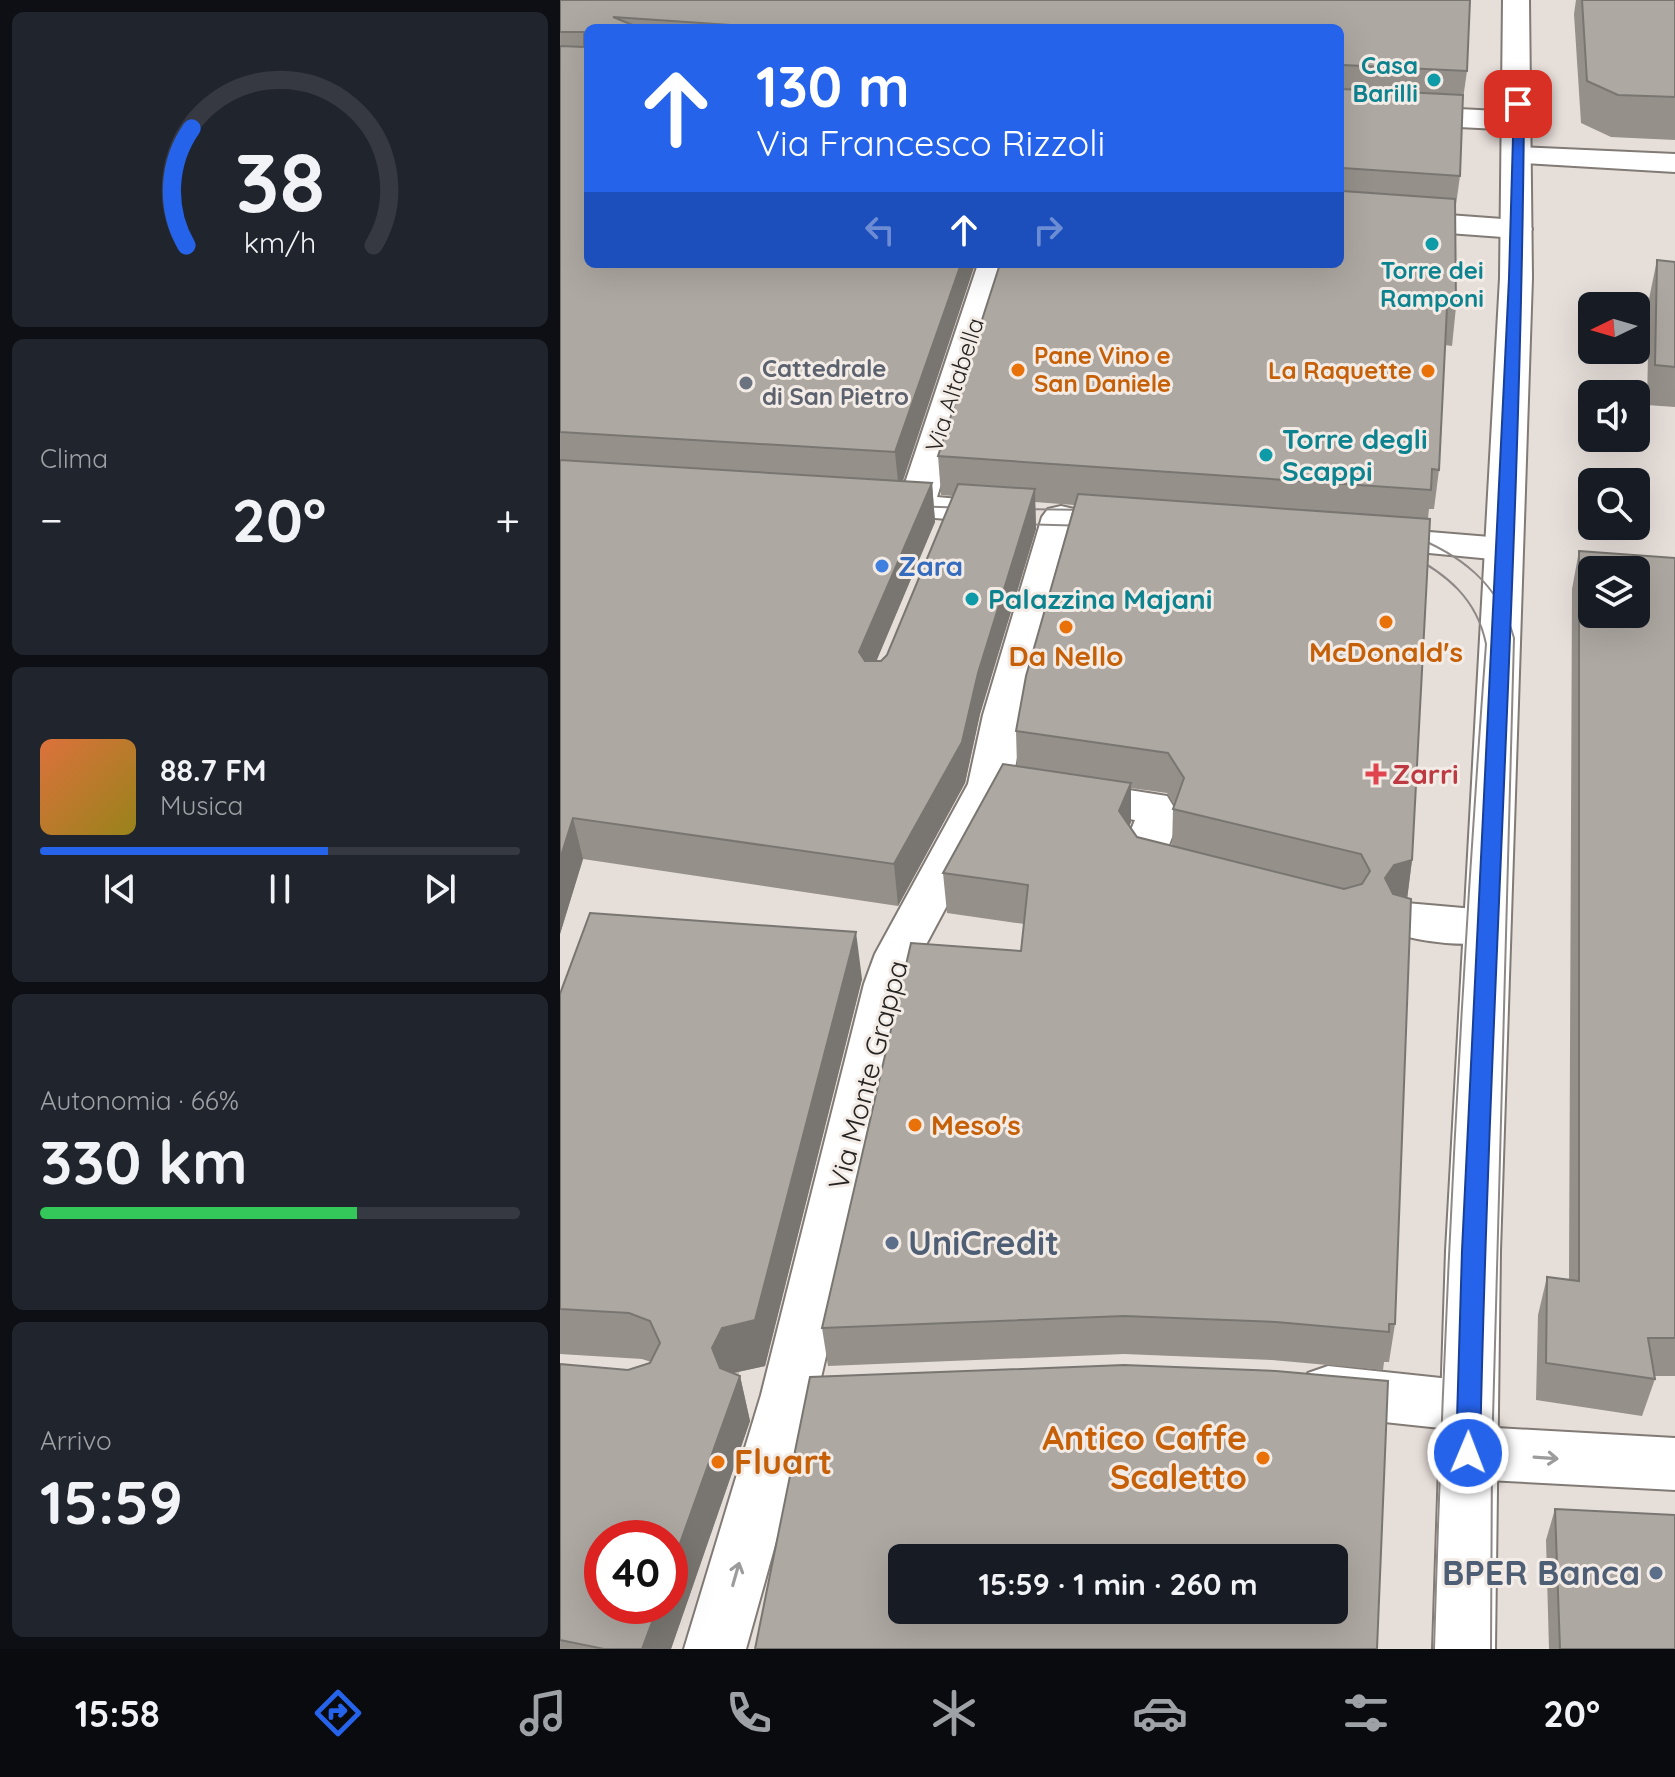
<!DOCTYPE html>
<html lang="it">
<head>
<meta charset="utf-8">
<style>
  body { margin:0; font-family:Quicksand,sans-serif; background:#20242c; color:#f1f3f6; height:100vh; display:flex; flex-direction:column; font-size:30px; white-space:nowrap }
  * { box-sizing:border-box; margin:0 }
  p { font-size:26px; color:#9ea1a6 }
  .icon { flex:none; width:44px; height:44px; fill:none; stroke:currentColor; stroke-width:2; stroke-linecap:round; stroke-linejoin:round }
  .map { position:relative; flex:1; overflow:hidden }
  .details { display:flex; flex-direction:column; gap:12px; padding:12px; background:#0d0f14; width:560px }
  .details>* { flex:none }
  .hud { position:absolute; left:24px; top:24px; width:760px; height:244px; border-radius:12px; box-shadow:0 8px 32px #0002; background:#2563eb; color:#fff; overflow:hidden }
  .needle { width:52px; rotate:265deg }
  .controls { position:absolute; left:1018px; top:292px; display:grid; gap:16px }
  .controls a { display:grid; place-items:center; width:72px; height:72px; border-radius:12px; background:#171b24; box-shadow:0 8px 32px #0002; font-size:40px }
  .speed { position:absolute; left:24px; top:1520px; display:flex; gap:16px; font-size:40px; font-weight:700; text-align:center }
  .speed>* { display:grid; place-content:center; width:104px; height:104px; border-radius:50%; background:#171b24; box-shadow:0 8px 32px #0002; line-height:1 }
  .speed .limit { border:12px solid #d22; background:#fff; color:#111 }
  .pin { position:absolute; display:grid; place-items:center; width:68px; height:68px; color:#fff; margin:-34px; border-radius:16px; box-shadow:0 4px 12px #0006 }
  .me { position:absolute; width:88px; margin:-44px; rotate:1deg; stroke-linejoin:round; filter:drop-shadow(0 0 6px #0008) }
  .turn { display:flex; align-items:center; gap:28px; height:168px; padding:0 40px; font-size:36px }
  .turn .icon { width:104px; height:104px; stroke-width:2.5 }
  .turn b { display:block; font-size:56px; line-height:68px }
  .lanes { display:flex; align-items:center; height:76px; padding:0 40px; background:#0003; justify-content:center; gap:40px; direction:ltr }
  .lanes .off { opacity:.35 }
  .big { font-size:60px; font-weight:700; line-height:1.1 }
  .details .card { flex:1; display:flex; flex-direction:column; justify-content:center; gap:12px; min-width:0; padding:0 28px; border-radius:12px; background:#20242c }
  .details .dial { align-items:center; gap:0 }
  .dial svg { height:208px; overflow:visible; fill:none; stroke:#363941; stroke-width:7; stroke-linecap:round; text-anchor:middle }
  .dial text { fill:#f1f3f6; stroke:none }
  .song { display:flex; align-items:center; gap:24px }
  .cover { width:96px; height:96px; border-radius:12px; background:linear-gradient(135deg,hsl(20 70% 55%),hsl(50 70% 35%)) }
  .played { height:8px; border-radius:4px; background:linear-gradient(90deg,#2563eb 60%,#363941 60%) }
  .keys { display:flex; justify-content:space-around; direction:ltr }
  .heat { display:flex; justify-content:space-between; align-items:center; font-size:44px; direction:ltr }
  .charge { height:12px; border-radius:6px; background:linear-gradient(90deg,#34c759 66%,#363941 0) }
  .trip { position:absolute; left:328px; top:1544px; width:460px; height:80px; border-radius:12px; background:#171b24; box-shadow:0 8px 32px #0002; font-weight:700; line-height:80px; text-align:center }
  .menu { display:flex; height:128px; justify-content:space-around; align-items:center; background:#090b0e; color:#9ea1a6 }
  .menu .icon { width:56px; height:56px }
  .menu .active { color:#2563eb }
  .menu b { font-size:36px; color:#f1f3f6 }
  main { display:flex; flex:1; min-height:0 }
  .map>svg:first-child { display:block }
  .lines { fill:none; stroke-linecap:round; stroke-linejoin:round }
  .street-tunnel { stroke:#c0b9b4; stroke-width:54; stroke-dasharray:54 27; stroke-linecap:butt }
  .street-casing { stroke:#817a75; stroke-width:4 }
  .secondary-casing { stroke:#817a75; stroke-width:4 }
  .street { fill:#fff; fill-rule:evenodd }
  .secondary { fill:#fff; fill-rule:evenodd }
  .tram { stroke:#8e8986; stroke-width:2 }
  .wall { fill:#95908a; fill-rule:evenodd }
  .shaded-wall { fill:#797671 }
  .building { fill:#ada8a1; stroke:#797671; stroke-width:2; fill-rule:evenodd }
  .oneway { stroke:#9d9c9c }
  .route { fill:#2563eb; stroke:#184099; stroke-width:2 }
  .culture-dot { fill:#0f9aa8; stroke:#f3ebe6; stroke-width:3 }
  .food-dot { fill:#e8710a; stroke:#f3ebe6; stroke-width:3 }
  .worship-dot { fill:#6b7280; stroke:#f3ebe6; stroke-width:3 }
  .shop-dot { fill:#3f7fe0; stroke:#f3ebe6; stroke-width:3 }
  .health-dot { fill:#e0444e; stroke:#f3ebe6; stroke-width:3 }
  .service-dot { fill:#5c6f8a; stroke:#f3ebe6; stroke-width:3 }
  .labels { text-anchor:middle; stroke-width:6; stroke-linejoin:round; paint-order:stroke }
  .far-culture-label { font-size:24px; font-weight:bold; fill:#0d838f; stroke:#f3ebe6; text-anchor:end }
  .far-food-label { font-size:24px; font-weight:bold; fill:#c56008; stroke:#f3ebe6; text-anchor:start }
  .far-worship-label { font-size:24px; font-weight:bold; fill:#5b616d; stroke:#f3ebe6; text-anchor:start }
  .far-street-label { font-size:24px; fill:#262422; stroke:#f3ebe6 }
  .culture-label { font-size:28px; font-weight:bold; fill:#0d838f; stroke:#f3ebe6; text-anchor:start }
  .shop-label { font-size:28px; font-weight:bold; fill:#366cbe; stroke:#f3ebe6; text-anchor:start }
  .food-label { font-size:28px; font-weight:bold; fill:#c56008; stroke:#f3ebe6 }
  .health-label { font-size:28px; font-weight:bold; fill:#be3a42; stroke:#f3ebe6; text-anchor:start }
  .street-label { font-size:28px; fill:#262422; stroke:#f3ebe6 }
  .near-service-label { font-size:34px; font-weight:bold; fill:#4e5e75; stroke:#f3ebe6; text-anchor:start }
  .near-food-label { font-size:34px; font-weight:bold; fill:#c56008; stroke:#f3ebe6; text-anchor:end }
</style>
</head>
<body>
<main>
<section class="details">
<div class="card dial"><svg viewBox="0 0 100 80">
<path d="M14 69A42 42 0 1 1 86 69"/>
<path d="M14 69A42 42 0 0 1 16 24" stroke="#2563eb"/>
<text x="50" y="56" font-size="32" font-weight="700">38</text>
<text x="50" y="72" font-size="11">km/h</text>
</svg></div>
<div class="card"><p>Clima</p>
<div class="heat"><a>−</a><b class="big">20°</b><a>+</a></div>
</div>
<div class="card">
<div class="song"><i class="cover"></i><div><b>88.7 FM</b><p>Musica</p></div></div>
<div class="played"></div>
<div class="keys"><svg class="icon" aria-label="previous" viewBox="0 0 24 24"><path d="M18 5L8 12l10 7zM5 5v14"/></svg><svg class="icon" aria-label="pause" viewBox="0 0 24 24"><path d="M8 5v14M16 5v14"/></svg><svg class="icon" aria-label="next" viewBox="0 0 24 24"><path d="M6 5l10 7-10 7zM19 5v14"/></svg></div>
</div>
<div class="card"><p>Autonomia · 66%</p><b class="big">330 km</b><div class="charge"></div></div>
<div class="card"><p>Arrivo</p><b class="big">15:59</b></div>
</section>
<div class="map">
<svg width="1115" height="1649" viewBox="0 0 1115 1649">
  <rect width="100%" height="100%" fill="#e6ded9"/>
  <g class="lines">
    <polyline class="street-tunnel" points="124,1390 194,1394"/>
    <defs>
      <g id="street">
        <polygon points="780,103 958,112 968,115 972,121 968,127 958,130 780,121"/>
        <polygon points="958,147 1115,154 1115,172 948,162 943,156 948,150"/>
        <polygon points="780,207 956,220 967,222 972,229 967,236 956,238 780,225"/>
        <polygon points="418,264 450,264 377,497 462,505 468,513 462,521 449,524 301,512 295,504 301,496 341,495"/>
        <polygon points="501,506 514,509 520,517 465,715 452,784 361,954 352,984 257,1395 186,1649 124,1649 201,1395 304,984 315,954 408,784 423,715 482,517 488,509"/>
        <polygon points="809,527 942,538 955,541 961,549 955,557 942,560 796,546 790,538 796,530"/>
        <polygon points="512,781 607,796 620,817 607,850 643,860 650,871 643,882 627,887 577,874 562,852 575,820 497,807 490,796 497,785"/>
        <path d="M846 903 926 910 942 915 949 927 942 939C910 949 862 942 830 932L823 920 830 908Z"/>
        <polygon points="768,1366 909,1381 929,1388 937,1406 929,1424 919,1427 1115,1438 1115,1490 908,1479 888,1472 879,1453 888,1434 899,1430 768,1416 748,1409 740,1391 748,1373"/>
      </g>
      <polygon id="secondary" points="943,0 969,0 972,278 940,1251 935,1649 873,1649 886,1251 940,278"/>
    </defs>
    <use href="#street" class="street-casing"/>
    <use href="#secondary" class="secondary-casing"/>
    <use href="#street" class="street"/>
    <use href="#secondary" class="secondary"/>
    <g class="tram">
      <polyline points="350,506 410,508"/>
      <polyline points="454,509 534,510"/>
      <polyline points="455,524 531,526"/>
      <path d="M848 534C900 554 939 583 954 638L932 1455 931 1649"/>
      <path d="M848 554C887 574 917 599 926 644 901 979 884 1313 874 1649"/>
    </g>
  </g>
  <g class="wall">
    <path d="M0 0H910L907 71 902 106 900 176 895 212 896 307 892 346 885 345 879 470 874 509H869L868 518 870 519 852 860 847 898 851 899 835 1324 829 1362H824L823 1370 712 1360 564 1354 268 1366 262 1328 351 943 461 951 464 924 387 913 383 873 443 764 457 766 456 731 466 676 514 505 475 502 476 529 420 714 405 783 338 906 23 859 0 934ZM28 28H780V264H440L378 456 381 495 393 496 327 655 321 661H316L375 522 372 483 343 481 415 264H28ZM571 788 607 793 615 805 613 809 612 846 577 837 569 826 571 822Z"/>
    <polygon points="1016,0 1115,0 1115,140 1051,137 1021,123 1014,14"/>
    <polygon points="1097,260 1115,262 1115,407 1087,405 1089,299"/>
    <polygon points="1019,551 1115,558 1115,1376 1094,1376 1095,1379 1082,1416 976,1400 978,1315 987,1277 1009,1280 1012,589"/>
    <polygon points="302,979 205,1366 173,1373 180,1376 190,1421 111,1649 0,1649 0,1364 68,1370 91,1362 82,1359 0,1354 0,994"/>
    <polygon points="995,1509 1115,1649 989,1649 986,1540"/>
  </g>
  <g class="shaded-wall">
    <polygon points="401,264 415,264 339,492 335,452"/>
    <polygon points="372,483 375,522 303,693 299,652"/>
    <polygon points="475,489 476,529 420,714 405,783 338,906 334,864 418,673"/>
    <polygon points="571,783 571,822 559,851 559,811"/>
    <polygon points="13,818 23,859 0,934 0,859"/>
    <polygon points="852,860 847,900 829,905 825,878 834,865"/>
    <polygon points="296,932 302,979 205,1366 173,1373 163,1393 152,1348"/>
    <polygon points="180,1376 190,1421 111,1649 82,1649 98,1606 110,1606 110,1571"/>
  </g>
  <g class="building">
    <polygon points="0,0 910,0 907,71 783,65 780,68 780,28 214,28 53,17 80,28 28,28 28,264 401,264 335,452 0,432 0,46 24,47 24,32 0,32"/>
    <polygon points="1022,0 1115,0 1115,97 1058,95 1027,81"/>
    <polygon points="780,71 783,89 903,95 900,176 783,168 780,170"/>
    <polygon points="780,172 783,191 895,199 896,307 887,307 879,470 872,469 871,490 378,456 440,264 780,264"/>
    <polygon points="1097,260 1115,262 1115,367 1095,365"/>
    <polygon points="0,460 372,483 299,652 305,661 321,661 327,655 398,484 475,489 418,673 402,742 334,864 13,818 0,859"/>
    <polygon points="518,494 870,519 852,860 834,865 825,878 833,894 851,899 835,1324 829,1324 829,1332 716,1322 564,1316 262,1328 351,943 461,951 468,885 383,873 443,764 571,783 559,811 577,837 784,889 802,884 810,871 801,854 613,809 624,778 608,753 456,731 466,676"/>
    <path d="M1019 551 1115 558V1338H1088L1095 1379 986 1363 987 1277 1019 1281ZM1032 570H1076V614H1032Z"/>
    <polygon points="30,913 296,932 195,1320 162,1328 152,1348 160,1368 180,1376 110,1571 110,1538 42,1538 42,1606 98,1606 82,1649 44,1649 0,1640 0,1364 68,1370 90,1363 100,1343 90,1321 69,1313 0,1309 0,994"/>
    <path d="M564 1365 716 1371 828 1381 817 1649H195L250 1377ZM342 1558H774V1610H342Z"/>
    <polygon points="995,1509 1115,1515 1115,1649 1000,1649"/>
  </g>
  <defs><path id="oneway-shaft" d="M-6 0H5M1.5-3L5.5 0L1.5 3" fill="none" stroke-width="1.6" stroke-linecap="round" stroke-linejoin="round" transform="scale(2)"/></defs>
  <g class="oneway">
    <use href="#oneway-shaft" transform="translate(986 1458) rotate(4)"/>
    <use href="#oneway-shaft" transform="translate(176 1574) rotate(-74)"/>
  </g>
  <path class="route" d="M954 102 964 104C961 554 929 1003 920 1453L917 1461 908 1464 900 1461 896 1453 902 1251 949 278Z"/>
  <g class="culture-dot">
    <circle cx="874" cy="80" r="8"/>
    <circle cx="872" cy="244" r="8"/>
    <circle cx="706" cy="455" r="8"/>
    <circle cx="412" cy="599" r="8"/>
  </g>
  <g class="food-dot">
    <circle cx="458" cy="370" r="8"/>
    <circle cx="868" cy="371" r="8"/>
    <circle cx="826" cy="622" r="8"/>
    <circle cx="506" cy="627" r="8"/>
    <circle cx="355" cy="1125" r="8"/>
    <circle cx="703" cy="1458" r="8"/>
    <circle cx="158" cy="1462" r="8"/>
  </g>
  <circle class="worship-dot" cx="186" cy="383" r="8"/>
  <circle class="shop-dot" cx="322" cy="566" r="8"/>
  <path class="health-dot" d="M812 762h8v8h8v8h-8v8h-8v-8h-8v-8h8z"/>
  <g class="service-dot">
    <circle cx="332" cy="1243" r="8"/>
    <circle cx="1096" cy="1573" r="8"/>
  </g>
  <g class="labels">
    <g class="far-culture-label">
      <text x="858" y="74">Casa<tspan x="858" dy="28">Barilli</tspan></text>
      <text x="872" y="279" text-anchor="middle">Torre dei<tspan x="872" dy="28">Ramponi</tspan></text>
    </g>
    <g class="far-food-label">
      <text x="474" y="364">Pane Vino e<tspan x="474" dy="28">San Daniele</tspan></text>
      <text x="852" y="379" text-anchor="end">La Raquette</text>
    </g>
    <g class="far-worship-label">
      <text x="202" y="377">Cattedrale<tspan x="202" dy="28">di San Pietro</tspan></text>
    </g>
    <g class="far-street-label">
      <text transform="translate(395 385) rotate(-72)" y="8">Via Altabella</text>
    </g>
    <g class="culture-label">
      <text x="722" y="449">Torre degli<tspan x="722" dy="32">Scappi</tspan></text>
      <text x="428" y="609">Palazzina Majani</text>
    </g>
    <g class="shop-label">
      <text x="338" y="576">Zara</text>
    </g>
    <g class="food-label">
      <text x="826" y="662">McDonald's</text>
      <text x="506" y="666">Da Nello</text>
      <text x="371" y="1135" text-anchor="start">Meso's</text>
    </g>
    <g class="health-label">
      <text x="832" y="784">Zarri</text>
    </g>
    <g class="street-label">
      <text transform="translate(308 1075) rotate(-75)" y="10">Via Monte Grappa</text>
    </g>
    <g class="near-service-label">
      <text x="348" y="1255">UniCredit</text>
      <text x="1080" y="1585" text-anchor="end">BPER Banca</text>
    </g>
    <g class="near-food-label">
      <text x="687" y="1450">Antico Caffe<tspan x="687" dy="39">Scaletto</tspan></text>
      <text x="174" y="1474" text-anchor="start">Fluart</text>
    </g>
  </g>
</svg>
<div class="controls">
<a><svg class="needle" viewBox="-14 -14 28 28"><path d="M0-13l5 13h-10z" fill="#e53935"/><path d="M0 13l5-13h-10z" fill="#9ea1a6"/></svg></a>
<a><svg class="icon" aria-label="sound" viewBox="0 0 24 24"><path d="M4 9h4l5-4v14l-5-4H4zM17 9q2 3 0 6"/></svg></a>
<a><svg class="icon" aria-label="search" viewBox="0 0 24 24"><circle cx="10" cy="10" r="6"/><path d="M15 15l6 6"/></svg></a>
<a><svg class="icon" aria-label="layers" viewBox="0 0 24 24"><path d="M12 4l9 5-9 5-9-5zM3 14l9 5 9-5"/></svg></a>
</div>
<div class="speed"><div class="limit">40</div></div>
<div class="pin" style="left:958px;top:104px;background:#d93025"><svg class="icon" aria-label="arrive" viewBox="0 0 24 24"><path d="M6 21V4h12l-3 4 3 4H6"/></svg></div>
<svg class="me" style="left:908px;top:1453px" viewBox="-20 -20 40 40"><circle r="17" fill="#2563eb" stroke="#fff" stroke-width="3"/><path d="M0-11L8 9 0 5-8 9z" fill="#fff"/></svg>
<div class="trip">15:59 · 1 min · 260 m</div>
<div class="hud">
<div class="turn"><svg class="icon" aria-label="ahead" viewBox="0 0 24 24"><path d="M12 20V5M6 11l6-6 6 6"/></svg><div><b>130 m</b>Via Francesco Rizzoli</div></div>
<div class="lanes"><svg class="icon off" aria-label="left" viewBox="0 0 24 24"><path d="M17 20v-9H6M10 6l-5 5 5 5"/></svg><svg class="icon" aria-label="ahead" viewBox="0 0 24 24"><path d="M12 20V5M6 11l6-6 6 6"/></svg><svg class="icon off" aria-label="right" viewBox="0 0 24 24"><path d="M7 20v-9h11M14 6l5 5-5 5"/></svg></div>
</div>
</div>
</main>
<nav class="menu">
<b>15:58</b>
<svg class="icon active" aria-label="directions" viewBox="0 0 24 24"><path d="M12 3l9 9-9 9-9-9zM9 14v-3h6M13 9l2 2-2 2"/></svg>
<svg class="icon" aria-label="music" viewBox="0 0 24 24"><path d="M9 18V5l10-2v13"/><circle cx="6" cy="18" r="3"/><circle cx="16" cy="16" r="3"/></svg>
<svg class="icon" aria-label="phone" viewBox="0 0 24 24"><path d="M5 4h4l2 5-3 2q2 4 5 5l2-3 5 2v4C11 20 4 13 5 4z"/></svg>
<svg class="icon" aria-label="climate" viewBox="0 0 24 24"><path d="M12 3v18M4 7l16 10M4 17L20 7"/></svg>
<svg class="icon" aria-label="car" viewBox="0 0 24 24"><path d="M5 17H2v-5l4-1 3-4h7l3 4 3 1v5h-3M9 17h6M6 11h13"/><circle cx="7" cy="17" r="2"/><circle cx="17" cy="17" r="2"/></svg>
<svg class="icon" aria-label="filters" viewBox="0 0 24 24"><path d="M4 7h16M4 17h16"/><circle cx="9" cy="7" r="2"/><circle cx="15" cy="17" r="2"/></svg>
<b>20°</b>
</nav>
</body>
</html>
